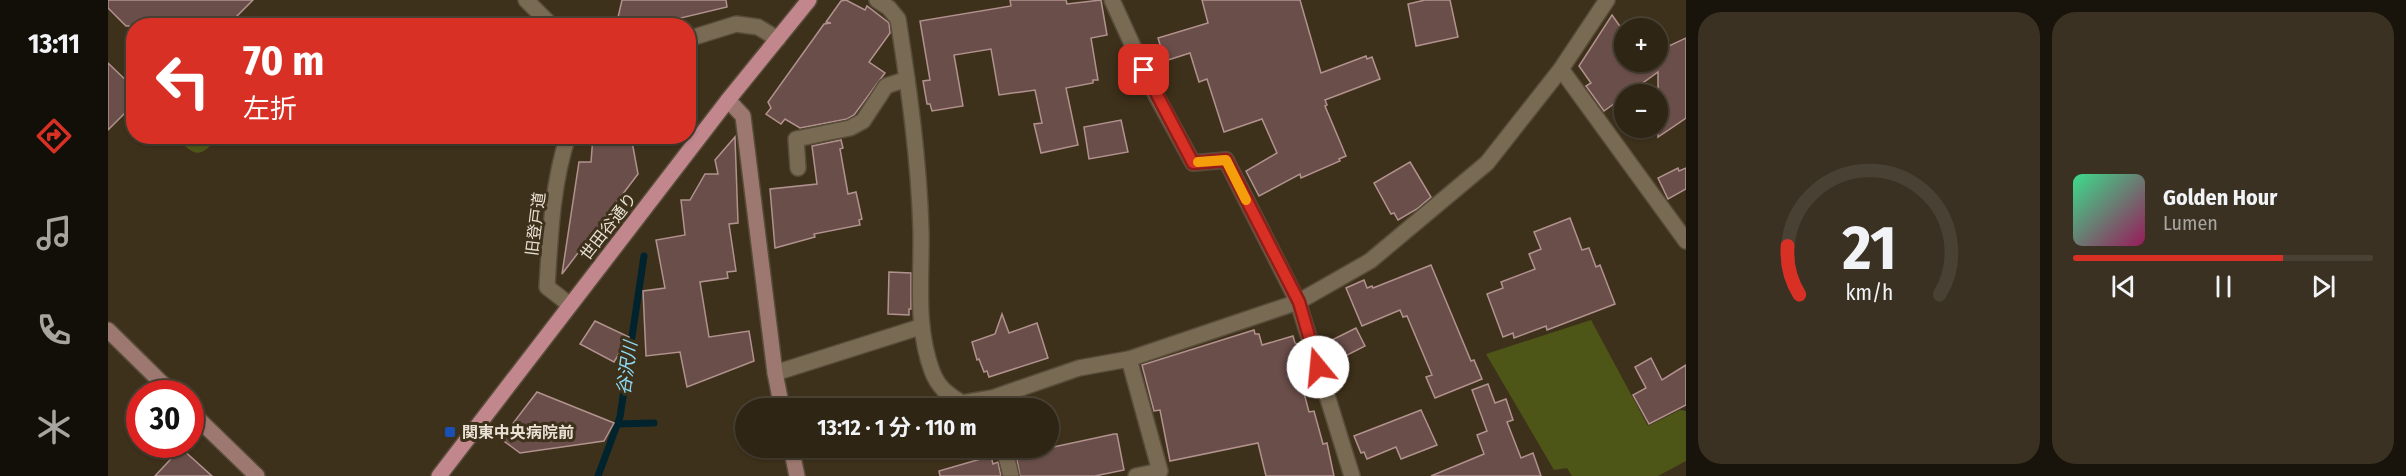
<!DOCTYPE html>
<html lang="ja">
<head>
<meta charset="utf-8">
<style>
  body { margin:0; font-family:"Fira Sans Condensed","Noto Sans JP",sans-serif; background:#3a3122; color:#f1f3f6; height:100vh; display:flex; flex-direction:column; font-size:22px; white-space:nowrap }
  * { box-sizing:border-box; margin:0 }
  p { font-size:20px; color:#a7a5a0 }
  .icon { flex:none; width:33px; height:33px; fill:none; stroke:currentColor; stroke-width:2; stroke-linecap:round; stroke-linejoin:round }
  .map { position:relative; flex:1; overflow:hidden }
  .side { display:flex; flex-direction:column; gap:12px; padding:12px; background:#19140b; width:720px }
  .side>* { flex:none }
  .hud { position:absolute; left:18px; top:18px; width:570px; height:126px; border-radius:24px; box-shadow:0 2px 4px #0004,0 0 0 2px #494234; background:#d93025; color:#fff; overflow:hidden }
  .tools { position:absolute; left:1506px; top:18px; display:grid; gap:12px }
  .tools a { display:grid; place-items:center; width:54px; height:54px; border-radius:50%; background:#2e2514; box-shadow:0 2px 4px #0004,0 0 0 2px #494234; font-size:30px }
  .speed { position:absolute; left:18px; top:380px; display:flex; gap:12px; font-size:30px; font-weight:700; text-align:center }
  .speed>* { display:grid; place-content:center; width:78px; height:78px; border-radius:50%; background:#2e2514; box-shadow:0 2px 4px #0004,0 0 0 2px #494234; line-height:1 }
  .speed .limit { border:9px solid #d22; background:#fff; color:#111 }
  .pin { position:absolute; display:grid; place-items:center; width:51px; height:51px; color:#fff; margin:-26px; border-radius:12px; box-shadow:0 3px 9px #0006 }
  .me { position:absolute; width:66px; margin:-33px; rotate:343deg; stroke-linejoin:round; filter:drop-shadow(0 0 4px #0008) }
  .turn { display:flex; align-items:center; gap:21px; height:126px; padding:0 18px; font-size:27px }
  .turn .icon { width:78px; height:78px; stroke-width:2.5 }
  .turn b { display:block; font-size:42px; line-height:51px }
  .side .tile { flex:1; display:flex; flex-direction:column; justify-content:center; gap:9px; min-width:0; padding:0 21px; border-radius:24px; background:#3a3122 }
  .side .dial { align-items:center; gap:0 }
  .dial svg { height:156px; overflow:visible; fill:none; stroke:#494234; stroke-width:7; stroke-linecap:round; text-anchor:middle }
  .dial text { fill:#f1f3f6; stroke:none }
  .song { display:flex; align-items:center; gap:18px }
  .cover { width:72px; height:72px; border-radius:9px; background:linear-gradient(135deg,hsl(150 70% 55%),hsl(330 70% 35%)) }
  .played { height:6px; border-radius:3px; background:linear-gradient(90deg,#d93025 70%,#494234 70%) }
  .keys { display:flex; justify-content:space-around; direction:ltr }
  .side .tiles { flex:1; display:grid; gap:12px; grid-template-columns:repeat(2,1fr) }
  .trip { position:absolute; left:627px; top:398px; width:324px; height:60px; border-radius:30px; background:#2e2514; box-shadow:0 2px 4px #0004,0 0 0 2px #494234; font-weight:700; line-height:60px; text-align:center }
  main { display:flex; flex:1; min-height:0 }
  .menu { display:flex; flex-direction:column; width:108px; justify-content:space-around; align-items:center; background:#120f08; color:#a7a5a0 }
  .menu .icon { width:42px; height:42px }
  .menu .active { color:#d93025 }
  .menu b { font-size:27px; color:#f1f3f6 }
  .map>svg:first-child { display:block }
  .green { fill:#4e5617 }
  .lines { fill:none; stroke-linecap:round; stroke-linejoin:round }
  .stream { stroke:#00232d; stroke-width:7 }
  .building { fill:#6a4e4a; stroke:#b2928e; stroke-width:1.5 }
  .street-casing { stroke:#584d3a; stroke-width:18 }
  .secondary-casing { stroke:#584d3a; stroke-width:18 }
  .primary-casing { stroke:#584d3a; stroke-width:18 }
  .street { stroke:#796a53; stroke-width:15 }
  .secondary { stroke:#9d7870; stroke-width:15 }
  .primary { stroke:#c2868d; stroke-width:15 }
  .route-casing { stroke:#8d1f18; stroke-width:15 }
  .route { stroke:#d93025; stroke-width:10 }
  .slow { stroke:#f59e0b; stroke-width:10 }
  .transit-dot { fill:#1a4fb4; stroke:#3e311b; stroke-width:2 }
  .labels { text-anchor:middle; stroke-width:6; stroke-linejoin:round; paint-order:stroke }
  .street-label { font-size:16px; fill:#e9e1d4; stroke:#3e311b }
  .poi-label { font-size:16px; font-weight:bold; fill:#e9e1d4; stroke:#3e311b; text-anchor:start }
  .water-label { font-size:18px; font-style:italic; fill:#8ddcf7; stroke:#3e311b }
</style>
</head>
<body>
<main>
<nav class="menu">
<b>13:11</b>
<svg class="icon active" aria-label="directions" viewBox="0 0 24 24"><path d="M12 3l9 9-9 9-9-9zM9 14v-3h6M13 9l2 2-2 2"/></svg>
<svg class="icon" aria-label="music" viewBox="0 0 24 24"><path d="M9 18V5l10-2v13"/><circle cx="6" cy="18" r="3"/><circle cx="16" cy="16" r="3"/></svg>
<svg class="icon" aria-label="phone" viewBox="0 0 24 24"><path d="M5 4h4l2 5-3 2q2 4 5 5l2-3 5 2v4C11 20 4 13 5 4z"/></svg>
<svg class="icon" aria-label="climate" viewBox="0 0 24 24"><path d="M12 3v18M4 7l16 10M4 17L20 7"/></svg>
</nav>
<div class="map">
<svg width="1578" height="476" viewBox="0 0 1578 476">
  <rect width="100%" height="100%" fill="#3e311b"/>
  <g class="green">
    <path d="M67 137H111C90 159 89 157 67 137Z"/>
    <polygon points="1483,320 1540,426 1572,410 1578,411 1578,461 1550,476 1464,476 1459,468 1446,470 1378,354"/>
  </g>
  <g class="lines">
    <g class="stream">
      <polyline points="510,424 546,423"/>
      <polyline points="490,476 512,417 536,256"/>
    </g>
  </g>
  <g class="building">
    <polygon points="0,0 145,0 119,26 18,26 0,8"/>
    <polygon points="514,0 618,0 619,7 560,21 560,26 508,26"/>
    <polygon points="738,0 757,10 759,6 781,23 782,33 761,62 777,73 746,115 739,119 692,128 677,119 673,124 658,114 663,108 660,102 716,24 723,23 718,22 733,1"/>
    <polygon points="902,0 958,0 959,4 993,0 999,35 983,38 990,80 985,80 985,83 958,88 970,145 933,153 926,124 934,123 927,90 891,95 883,49 846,55 855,106 824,111 822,104 819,104 815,81 822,80 812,21 903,6"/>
    <polygon points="1094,0 1192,0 1213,73 1258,56 1259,59 1264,57 1272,79 1217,100 1219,105 1217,106 1238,156 1231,159 1232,161 1193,178 1192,174 1151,196 1138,171 1169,153 1154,119 1116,132 1099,79 1091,82 1082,53 1057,61 1050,38 1100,23"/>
    <polygon points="1317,0 1342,0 1350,37 1308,46 1300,4"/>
    <polygon points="1504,15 1516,32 1516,65 1525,62 1550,62 1550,51 1578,38 1578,118 1550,137 1550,72 1496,111 1478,86 1483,83 1471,66"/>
    <polygon points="0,63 26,88 26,104 0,130"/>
    <polygon points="1013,120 1020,152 981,159 976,127"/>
    <polygon points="485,136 523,136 530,174 454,274 471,162 483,162"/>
    <polygon points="627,137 630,223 621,224 628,271 619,272 620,278 592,282 601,337 641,331 646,361 579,387 572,352 538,356 535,291 557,288 548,240 577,235 573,200 582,200 597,174 610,174 607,160"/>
    <polygon points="733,140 735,148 732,149 740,194 748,192 754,219 751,220 752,225 706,234 707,237 667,248 662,189 709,184 704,146"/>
    <polygon points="1302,162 1323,197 1309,209 1290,220 1286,213 1283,214 1266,183"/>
    <polygon points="1570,168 1571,171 1578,168 1578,189 1560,199 1550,178"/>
    <polygon points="1462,218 1474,250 1481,248 1488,267 1492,265 1507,304 1439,330 1438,326 1406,338 1405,333 1395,337 1379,294 1395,288 1393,282 1427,269 1421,254 1433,249 1426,232"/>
    <polygon points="1323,265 1363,361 1366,360 1374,379 1327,398 1318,377 1324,375 1299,316 1295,317 1292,310 1254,326 1238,288 1256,280 1259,288 1264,286 1265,288"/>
    <polygon points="781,272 803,273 803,309 801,309 801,315 780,314"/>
    <polygon points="894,314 901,333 929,323 940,358 881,377 879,371 876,372 871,359 869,360 864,342 887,334"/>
    <polygon points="487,321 521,337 506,362 472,344"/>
    <polygon points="1248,328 1257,346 1220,365 1214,345"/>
    <polygon points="1146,330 1147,334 1151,334 1154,345 1185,336 1187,343 1190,344 1200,372 1191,374 1201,412 1206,411 1215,444 1219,443 1226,476 1158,476 1150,443 1062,461 1052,410 1046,411 1034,365"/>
    <polygon points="1543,358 1554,380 1578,365 1578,405 1541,424 1525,395 1538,388 1527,367"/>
    <polygon points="1380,384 1387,403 1398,399 1405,420 1399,422 1413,458 1425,453 1433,476 1323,476 1376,454 1369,435 1379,431 1364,390"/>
    <polygon points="429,392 506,423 496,441 412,453 393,439"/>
    <polygon points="1313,410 1329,445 1293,459 1288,447 1259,459 1256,452 1253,453 1246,436"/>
    <polygon points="1006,434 1009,434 1016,470 987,476 912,476 908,455"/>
    <polygon points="73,448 104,476 47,476"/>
    <polygon points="883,456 885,464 890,462 893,476 832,476 831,471"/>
  </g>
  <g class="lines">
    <defs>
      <g id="street">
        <polyline points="418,0 444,26"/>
        <path d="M769 0 781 8 790 19C801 89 811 160 813 231 814 278 807 325 824 371 830 387 839 394 854 403L884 398 971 368 1021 359 1190 302 1262 261 1379 163 1453 69 1499 0"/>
        <polyline points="1004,0 1044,88 1085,163 1118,160 1190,302 1244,476"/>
        <polyline points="580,39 628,24 650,27 670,39"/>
        <polyline points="1453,69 1578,241"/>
        <path d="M460 136C444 184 442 238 439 287L462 305"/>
        <polyline points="690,168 688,139 742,128 755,121 778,86 799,79"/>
        <polyline points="1021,359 1052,471 1028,476"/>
        <polyline points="667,373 812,327"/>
        <polyline points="896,447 903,476"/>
      </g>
      <g id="secondary">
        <polyline points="620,100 635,116 667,373 674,408"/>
        <polyline points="0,330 64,393"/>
        <polyline points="82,411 149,476"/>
        <polyline points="683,447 689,476"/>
      </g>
      <polyline id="primary" points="331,476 620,100 701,0"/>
    </defs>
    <use href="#street" class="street-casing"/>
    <use href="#secondary" class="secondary-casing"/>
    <use href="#primary" class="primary-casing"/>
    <use href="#street" class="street"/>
    <use href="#secondary" class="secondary"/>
    <use href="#primary" class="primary"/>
  </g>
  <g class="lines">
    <defs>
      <polyline id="route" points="1036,70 1085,163 1118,160 1191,302 1210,367"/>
    </defs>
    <use href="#route" class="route-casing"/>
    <use href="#route" class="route"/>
    <polyline class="slow" points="1090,162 1118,160 1138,200"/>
  </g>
  <rect class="transit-dot" x="336" y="426" width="12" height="12" rx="3"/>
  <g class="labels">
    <g class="street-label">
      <text transform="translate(427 224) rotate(-83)" y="6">旧登戸道</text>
      <text transform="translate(500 226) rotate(-52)" y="6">世田谷通り</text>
    </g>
    <g class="poi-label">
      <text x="354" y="438">関東中央病院前</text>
    </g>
    <g class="water-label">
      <text transform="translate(519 368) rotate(-82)" y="6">谷沢川</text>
    </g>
  </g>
</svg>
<div class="tools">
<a>+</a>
<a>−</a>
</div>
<div class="speed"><div class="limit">30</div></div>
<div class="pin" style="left:1036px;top:70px;background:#d93025"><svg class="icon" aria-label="arrive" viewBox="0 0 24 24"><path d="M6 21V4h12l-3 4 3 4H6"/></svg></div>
<svg class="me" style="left:1210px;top:367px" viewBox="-20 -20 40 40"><circle r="19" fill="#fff"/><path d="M0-13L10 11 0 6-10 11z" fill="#d93025"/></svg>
<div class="trip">13:12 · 1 分 · 110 m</div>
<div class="hud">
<div class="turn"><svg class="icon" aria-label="left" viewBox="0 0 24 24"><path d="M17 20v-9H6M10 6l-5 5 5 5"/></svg><div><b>70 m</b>左折</div></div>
</div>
</div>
<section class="side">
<div class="tiles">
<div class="tile dial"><svg viewBox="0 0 100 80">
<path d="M14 69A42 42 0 1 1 86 69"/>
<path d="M14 69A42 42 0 0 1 8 44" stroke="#d93025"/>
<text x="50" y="56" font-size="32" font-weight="700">21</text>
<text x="50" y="72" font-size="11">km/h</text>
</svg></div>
<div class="tile">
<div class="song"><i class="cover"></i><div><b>Golden Hour</b><p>Lumen</p></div></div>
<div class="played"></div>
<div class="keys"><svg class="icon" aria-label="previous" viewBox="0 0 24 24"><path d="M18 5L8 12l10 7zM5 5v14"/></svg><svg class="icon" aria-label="pause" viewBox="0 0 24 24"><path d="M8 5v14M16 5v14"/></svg><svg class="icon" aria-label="next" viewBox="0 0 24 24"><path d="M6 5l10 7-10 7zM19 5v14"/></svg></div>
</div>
</div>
</section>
</main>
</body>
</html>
